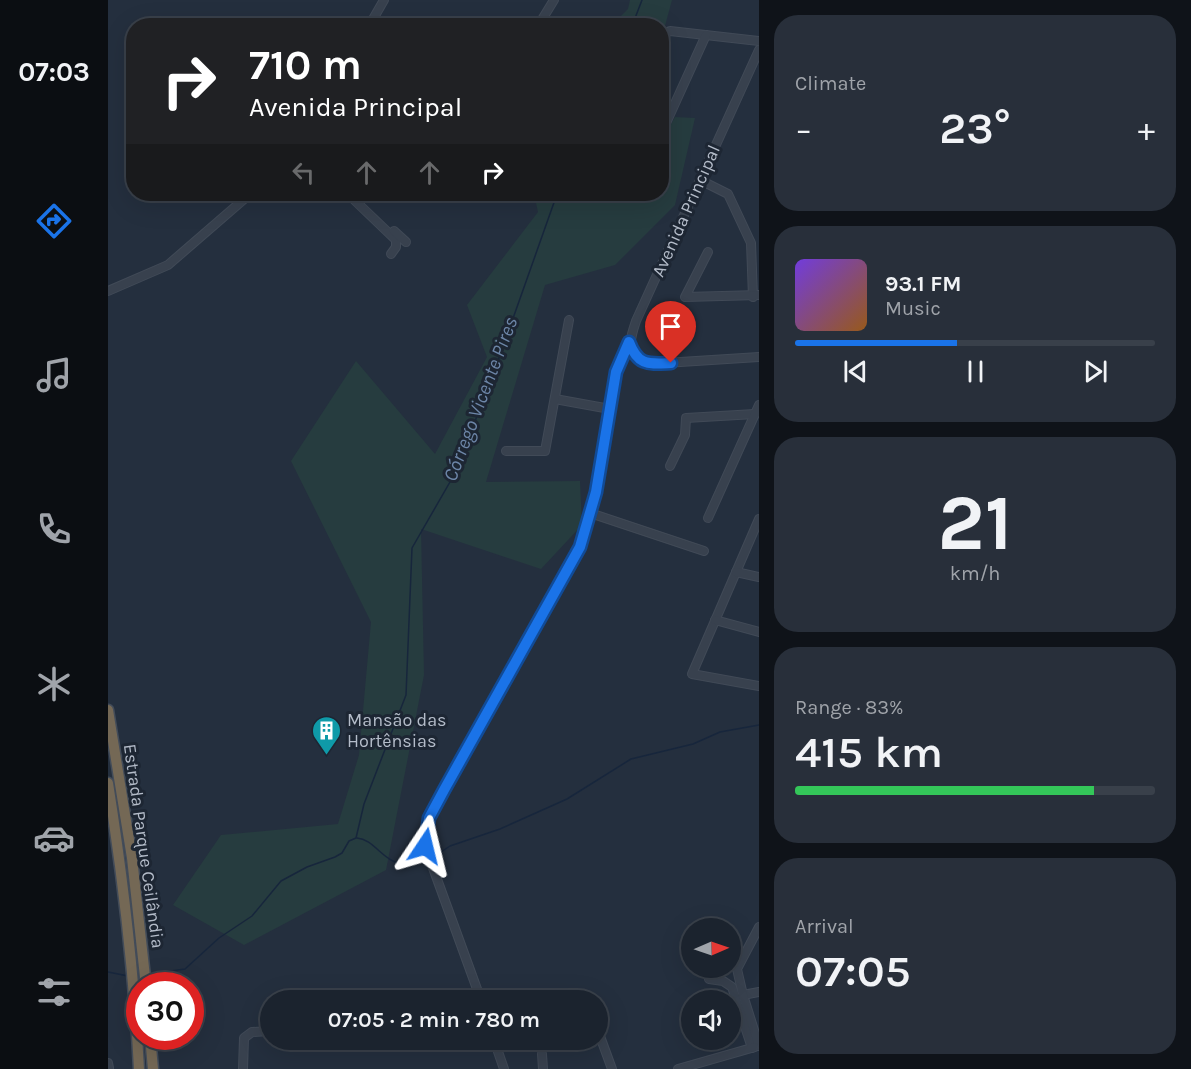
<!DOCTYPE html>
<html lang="en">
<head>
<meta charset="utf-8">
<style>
  body { margin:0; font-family:Karla,sans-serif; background:#282f3a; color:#f1f3f6; height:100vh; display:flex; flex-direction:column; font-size:22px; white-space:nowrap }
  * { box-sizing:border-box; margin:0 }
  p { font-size:20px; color:#a0a4aa }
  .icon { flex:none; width:33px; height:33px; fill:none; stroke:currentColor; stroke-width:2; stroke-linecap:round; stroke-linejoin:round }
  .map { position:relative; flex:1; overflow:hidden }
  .panel { display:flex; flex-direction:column; gap:15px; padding:15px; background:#0f1319; width:432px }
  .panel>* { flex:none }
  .banner { position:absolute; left:18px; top:18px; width:543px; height:183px; border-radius:24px; box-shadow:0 6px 24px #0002,0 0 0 2px #39404a; background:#202124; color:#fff; overflow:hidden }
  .needle { width:39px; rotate:88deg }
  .controls { position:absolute; left:573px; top:918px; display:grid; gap:12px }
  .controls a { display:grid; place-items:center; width:60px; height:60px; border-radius:50%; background:#1b232e; box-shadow:0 6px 24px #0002,0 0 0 2px #39404a; font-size:30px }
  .speed { position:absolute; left:18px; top:972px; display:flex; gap:12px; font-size:30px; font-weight:700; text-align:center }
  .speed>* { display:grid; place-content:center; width:78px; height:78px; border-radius:50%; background:#1b232e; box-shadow:0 6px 24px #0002,0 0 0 2px #39404a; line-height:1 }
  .speed .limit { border:9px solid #d22; background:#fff; color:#111 }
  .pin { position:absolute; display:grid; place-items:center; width:51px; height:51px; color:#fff; margin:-62px -26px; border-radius:50% 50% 50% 0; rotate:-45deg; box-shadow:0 0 6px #0007 }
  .pin .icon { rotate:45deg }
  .me { position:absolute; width:66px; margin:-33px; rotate:10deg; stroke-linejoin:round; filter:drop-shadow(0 0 4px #0008) }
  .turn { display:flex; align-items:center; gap:21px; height:126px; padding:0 24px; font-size:27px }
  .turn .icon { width:78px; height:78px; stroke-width:2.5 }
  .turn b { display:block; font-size:42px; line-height:51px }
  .lanes { display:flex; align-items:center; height:57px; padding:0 24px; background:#0003; justify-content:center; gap:30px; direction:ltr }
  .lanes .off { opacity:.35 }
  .big { font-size:45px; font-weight:600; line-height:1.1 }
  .panel .card { flex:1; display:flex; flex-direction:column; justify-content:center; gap:9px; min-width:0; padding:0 21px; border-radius:24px; background:#282f3a }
  .panel .dial { align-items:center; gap:0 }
  .dial b { font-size:78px; line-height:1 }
  .song { display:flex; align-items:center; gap:18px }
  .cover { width:72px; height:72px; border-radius:9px; background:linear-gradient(135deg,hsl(260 70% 55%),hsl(30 70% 35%)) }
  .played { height:6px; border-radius:3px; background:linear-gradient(90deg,#1a73e8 45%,#39404a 45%) }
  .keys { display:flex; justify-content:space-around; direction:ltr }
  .heat { display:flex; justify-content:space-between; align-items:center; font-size:33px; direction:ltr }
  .charge { height:9px; border-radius:4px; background:linear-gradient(90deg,#34c759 83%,#39404a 0) }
  .trip { position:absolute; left:152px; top:990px; width:348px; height:60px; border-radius:30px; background:#1b232e; box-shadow:0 6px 24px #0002,0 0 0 2px #39404a; font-weight:600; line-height:60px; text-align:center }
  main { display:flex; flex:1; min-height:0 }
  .menu { display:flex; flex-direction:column; width:108px; justify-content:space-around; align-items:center; background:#0b0e12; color:#a0a4aa }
  .menu .icon { width:42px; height:42px }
  .menu .current { color:#1a73e8 }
  .menu b { font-size:27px; color:#f1f3f6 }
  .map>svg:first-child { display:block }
  .green { fill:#263c3f }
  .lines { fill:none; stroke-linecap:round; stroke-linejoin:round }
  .stream { stroke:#17263c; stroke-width:1.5 }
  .minor-casing { stroke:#414a57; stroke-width:10 }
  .highway-casing { stroke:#434c59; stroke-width:13 }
  .minor { stroke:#38414e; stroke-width:8 }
  .highway { stroke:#746855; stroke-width:10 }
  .route-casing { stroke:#114b97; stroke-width:15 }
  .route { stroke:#1a73e8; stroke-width:10 }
  .labels { text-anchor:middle; stroke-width:6; stroke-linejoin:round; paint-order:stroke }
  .street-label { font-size:18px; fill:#b4bcc9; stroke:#1d2633 }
  .poi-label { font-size:18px; fill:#b4bcc9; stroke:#1d2633; text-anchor:start }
  .water-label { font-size:20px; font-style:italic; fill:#6d86a8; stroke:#1d2633 }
</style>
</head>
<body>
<main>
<nav class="menu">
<b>07:03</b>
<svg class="icon current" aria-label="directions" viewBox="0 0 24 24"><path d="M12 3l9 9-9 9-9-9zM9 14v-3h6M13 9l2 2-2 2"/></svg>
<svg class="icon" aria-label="music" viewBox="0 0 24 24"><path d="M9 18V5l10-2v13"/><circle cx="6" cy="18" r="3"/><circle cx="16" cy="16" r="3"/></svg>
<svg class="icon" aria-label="phone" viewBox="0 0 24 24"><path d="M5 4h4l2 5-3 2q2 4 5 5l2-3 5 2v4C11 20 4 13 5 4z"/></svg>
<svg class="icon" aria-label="climate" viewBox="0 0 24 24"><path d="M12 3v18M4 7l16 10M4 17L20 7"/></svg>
<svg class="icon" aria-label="car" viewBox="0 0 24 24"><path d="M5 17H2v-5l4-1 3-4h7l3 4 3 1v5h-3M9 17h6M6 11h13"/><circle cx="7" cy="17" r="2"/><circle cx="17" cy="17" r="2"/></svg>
<svg class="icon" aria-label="filters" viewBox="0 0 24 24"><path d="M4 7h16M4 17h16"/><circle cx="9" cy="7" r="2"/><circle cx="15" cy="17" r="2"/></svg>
</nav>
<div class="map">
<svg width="651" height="1069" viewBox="0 0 651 1069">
  <rect width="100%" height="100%" fill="#242f3e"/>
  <g class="green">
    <polygon points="522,0 564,0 554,37 554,26 503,26 520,9"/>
    <polygon points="567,117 587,118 567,205 507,265 437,285 378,482 472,481 474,525 433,569 313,529 316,675 278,870 136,945 65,905 113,835 230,824 251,755 263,622 183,461 248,361 327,454 379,357 359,305 430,212 426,194 554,194 554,141"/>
  </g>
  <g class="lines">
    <g class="stream">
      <polyline points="524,26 534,0"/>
      <path d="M249 838C265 839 274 859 290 863 298 866 311 861 319 860"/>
      <polyline points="324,858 342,846 392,829 459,799 523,759 585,744 612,732 651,725"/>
      <polyline points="0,972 20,976"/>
      <polyline points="42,974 77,969 111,938 144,916 173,881 199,867 227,857 234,853 241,841 248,838 256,804 298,695 304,548 346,475 385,375 449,194"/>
    </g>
    <defs>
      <g id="minor">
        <polyline points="261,26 276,0"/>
        <polyline points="430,26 446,0"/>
        <polyline points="554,38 556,34 562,31 651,41"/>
        <path d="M651 50 528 321C521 342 517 354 541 364L651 357"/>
        <polyline points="554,132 598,35"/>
        <polyline points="592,180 620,194 643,243 645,297"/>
        <polyline points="240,194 288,240 288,247 283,254"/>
        <polyline points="286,231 298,242"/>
        <polyline points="600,252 577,297 651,295"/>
        <polyline points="0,291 60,265 142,194"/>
        <polyline points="447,399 502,409"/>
        <polyline points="398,451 437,451 461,320"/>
        <polyline points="562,466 577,435 578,418 647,414"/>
        <polyline points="482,513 596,551"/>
        <polyline points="600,518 651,405"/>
        <polyline points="651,519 584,674 651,686"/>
        <polyline points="628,572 651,577"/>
        <polyline points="607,620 651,632"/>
        <polyline points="601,979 615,981 624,987 644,1048"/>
        <polyline points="635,995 651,992"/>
        <polyline points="479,998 480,1000"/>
        <polyline points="373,1000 317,846 322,818 472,547 488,492 508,372 521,342"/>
        <polyline points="489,1028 504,1069"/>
        <polyline points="386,1040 396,1069"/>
        <polyline points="651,1046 635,995 629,969 651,927"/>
        <polyline points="434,1054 435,1069"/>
        <polyline points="0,1063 1,1068"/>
        <polyline points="135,1069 136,1038 144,1032 162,1031"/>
        <polyline points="570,1069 647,1047"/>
      </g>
      <g id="highway">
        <polyline points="0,710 24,858 38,986"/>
        <path d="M0 783C15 878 26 973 31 1069"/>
        <polyline points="42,1036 45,1069"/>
      </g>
    </defs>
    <use href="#minor" class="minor-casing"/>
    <use href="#highway" class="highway-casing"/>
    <use href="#minor" class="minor"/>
    <use href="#highway" class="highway"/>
  </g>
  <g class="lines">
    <defs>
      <path id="route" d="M317 846 321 818 336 790 472 547 488 492 508 372 521 342C530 366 540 364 563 363"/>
    </defs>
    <use href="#route" class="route-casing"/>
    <use href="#route" class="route"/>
  </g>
  <defs>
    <symbol id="building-pin" viewBox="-11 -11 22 30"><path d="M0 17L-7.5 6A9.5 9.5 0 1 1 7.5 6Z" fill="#0f9aa8" stroke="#1d2633"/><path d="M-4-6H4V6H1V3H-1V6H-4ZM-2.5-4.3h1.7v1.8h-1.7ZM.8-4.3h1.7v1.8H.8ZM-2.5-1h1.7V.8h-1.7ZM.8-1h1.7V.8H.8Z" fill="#fff"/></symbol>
  </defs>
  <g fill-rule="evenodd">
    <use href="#building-pin" x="202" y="714" width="33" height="45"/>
  </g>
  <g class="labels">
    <g class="street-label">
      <text transform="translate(578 211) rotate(-66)" y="6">Avenida Principal</text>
      <text transform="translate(36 846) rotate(82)" y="6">Estrada Parque Ceilândia</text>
    </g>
    <g class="poi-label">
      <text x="239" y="726">Mansão das<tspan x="239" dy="21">Hortênsias</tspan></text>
    </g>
    <g class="water-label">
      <text transform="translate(372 399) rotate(-69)" y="7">Córrego Vicente Pires</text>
    </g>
  </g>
</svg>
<div class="controls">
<a><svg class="needle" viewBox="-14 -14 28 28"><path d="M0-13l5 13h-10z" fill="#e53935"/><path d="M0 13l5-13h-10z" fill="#a0a4aa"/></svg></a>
<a><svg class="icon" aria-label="sound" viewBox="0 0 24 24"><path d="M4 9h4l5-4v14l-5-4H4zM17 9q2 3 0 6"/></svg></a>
</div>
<div class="speed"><div class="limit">30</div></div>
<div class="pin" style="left:563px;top:363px;background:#d93025"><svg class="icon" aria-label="arrive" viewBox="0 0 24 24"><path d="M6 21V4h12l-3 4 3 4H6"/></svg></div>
<svg class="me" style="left:317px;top:846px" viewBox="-20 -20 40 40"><path d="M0-17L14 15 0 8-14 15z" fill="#1a73e8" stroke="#fff" stroke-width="4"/></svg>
<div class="trip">07:05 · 2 min · 780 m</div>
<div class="banner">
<div class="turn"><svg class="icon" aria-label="right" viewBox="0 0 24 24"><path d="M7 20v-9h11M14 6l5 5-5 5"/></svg><div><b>710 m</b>Avenida Principal</div></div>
<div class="lanes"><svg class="icon off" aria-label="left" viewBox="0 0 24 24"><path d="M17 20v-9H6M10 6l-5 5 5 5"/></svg><svg class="icon off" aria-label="ahead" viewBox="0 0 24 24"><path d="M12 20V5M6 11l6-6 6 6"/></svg><svg class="icon off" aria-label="ahead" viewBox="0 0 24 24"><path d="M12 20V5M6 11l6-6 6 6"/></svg><svg class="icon" aria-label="right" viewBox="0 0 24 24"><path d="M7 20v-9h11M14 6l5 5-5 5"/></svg></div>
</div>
</div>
<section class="panel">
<div class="card"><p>Climate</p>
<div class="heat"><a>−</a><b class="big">23°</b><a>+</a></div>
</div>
<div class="card">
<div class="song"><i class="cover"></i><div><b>93.1 FM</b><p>Music</p></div></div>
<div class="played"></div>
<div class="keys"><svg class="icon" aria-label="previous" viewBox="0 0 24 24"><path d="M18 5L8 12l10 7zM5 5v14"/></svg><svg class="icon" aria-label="pause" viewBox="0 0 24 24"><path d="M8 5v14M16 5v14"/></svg><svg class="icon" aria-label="next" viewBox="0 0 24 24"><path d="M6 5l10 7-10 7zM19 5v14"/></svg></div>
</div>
<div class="card dial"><b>21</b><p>km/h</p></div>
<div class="card"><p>Range · 83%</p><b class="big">415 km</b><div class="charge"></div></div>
<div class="card"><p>Arrival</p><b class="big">07:05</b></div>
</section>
</main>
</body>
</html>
